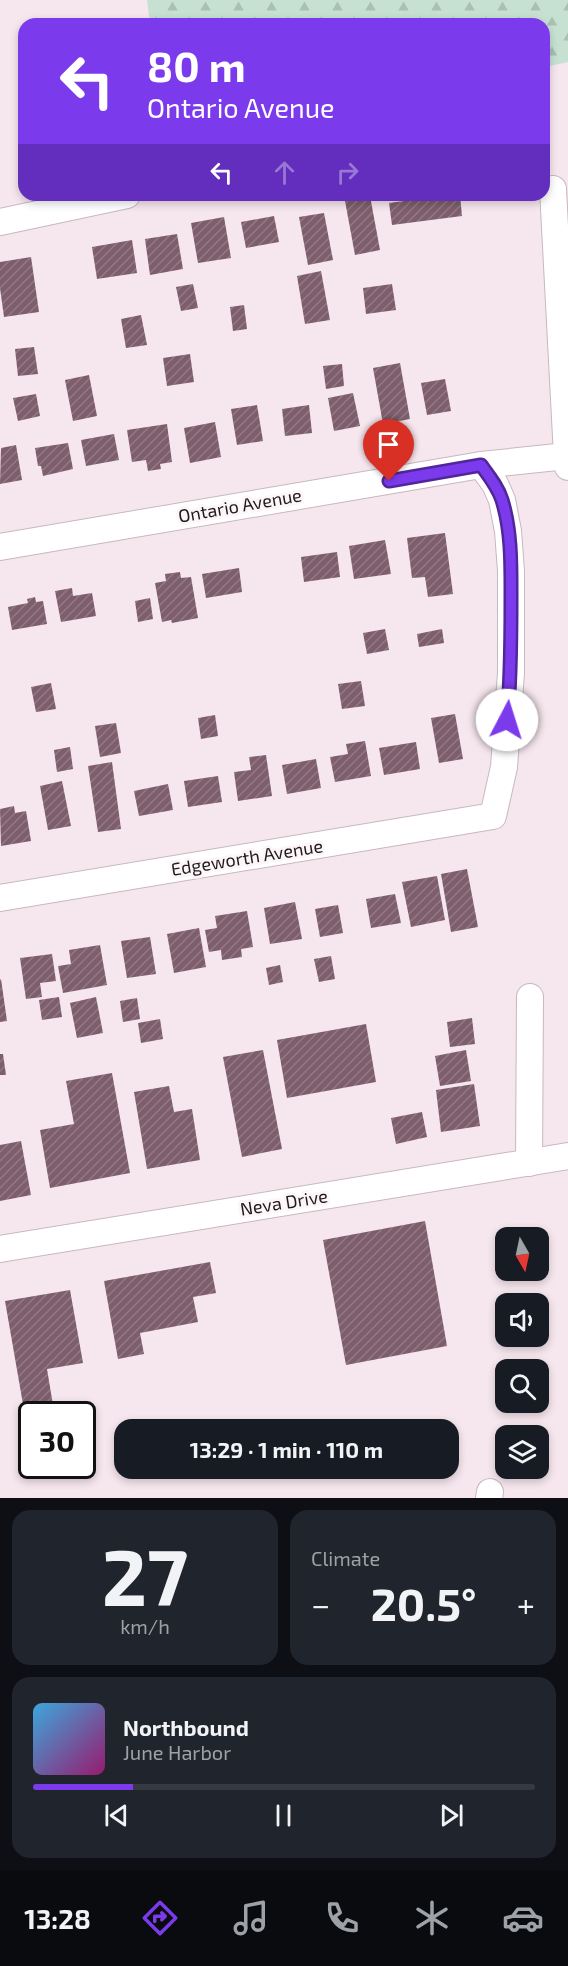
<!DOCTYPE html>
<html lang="en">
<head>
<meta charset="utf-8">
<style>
  body { margin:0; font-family:"Exo 2",sans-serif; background:#20242c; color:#f1f3f6; height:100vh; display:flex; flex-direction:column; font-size:22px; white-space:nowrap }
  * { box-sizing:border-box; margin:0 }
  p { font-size:20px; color:#9ea1a6 }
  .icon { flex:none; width:33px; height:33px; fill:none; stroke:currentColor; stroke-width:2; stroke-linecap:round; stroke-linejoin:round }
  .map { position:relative; height:1498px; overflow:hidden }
  .side { display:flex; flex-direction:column; gap:12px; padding:12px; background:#0d0f14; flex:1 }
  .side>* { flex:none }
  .hud { position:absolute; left:18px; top:18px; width:532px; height:183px; border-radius:18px; box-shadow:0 3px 9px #0003; background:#7c3aed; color:#fff; overflow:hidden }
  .needle { width:39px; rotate:171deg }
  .tools { position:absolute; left:495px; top:1227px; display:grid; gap:12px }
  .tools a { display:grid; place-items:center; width:54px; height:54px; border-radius:12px; background:#171b24; box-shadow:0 3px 9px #0003; font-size:30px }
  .speed { position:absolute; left:18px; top:1401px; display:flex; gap:12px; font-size:30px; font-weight:700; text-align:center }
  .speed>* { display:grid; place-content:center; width:78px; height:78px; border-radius:50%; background:#171b24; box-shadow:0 3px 9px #0003; line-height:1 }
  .speed .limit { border:3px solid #111; border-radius:9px; background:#fff; color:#111 }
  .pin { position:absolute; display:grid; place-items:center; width:51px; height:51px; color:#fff; margin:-62px -26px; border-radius:50% 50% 50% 0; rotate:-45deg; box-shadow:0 0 6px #0007 }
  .pin .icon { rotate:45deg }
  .me { position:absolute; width:66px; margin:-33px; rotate:5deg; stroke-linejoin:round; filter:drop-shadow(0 0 4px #0008) }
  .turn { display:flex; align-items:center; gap:21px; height:126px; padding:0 30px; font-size:27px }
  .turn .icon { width:78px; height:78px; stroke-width:2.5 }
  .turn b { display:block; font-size:42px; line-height:51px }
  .lanes { display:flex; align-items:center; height:57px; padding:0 30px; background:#0003; justify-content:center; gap:30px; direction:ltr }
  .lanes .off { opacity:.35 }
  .big { font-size:45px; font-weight:700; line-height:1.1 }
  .side .widget { flex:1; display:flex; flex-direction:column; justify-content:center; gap:9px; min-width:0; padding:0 21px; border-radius:18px; background:#20242c }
  .side .dial { align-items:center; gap:0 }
  .dial b { font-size:78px; line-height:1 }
  .song { display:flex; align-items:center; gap:18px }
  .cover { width:72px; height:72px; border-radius:9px; background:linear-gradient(135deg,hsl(200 70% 55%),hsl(320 70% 35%)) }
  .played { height:6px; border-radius:3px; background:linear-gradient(90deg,#7c3aed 20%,#363941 20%) }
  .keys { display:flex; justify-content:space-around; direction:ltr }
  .heat { display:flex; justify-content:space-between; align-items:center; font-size:33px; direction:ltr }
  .side .tiles { flex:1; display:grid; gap:12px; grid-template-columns:1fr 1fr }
  .widget:last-child { grid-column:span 2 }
  .trip { position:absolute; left:114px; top:1419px; width:345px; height:60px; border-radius:18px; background:#171b24; box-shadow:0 3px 9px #0003; font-weight:700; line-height:60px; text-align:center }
  .menu { display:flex; height:96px; justify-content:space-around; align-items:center; background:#090b0e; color:#9ea1a6 }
  .menu .icon { width:42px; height:42px }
  .menu .selected { color:#7c3aed }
  .menu b { font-size:27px; color:#f1f3f6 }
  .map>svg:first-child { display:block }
  .forest { fill:url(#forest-firs) }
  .building { fill:url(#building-hatch) }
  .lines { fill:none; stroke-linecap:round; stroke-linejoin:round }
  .street-casing { stroke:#c8b8bf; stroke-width:28 }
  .street { stroke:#fff; stroke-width:26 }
  .route-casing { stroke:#51269a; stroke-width:15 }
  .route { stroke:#7c3aed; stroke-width:10 }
  .labels { text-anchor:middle; stroke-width:6; stroke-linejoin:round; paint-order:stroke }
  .street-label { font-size:18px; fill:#211b1d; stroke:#fdf6f9 }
</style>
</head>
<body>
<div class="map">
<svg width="568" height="1498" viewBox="0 0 568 1498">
  <defs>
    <pattern id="forest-firs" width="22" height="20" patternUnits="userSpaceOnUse" patternTransform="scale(1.5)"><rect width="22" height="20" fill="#c6e1d2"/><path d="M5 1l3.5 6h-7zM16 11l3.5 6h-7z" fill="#aac0b4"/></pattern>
    <pattern id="building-hatch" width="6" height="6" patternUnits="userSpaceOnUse" patternTransform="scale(1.5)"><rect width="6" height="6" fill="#7e5e6d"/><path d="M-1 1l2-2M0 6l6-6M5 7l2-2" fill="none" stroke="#917a84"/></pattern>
  </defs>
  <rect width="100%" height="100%" fill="#f6e6ed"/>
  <polygon class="forest" points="147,0 568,0 568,62 545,67 544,24 150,24"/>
  <g class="building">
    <polygon points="449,195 460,195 462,216 392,225 389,203"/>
    <polygon points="370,196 380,250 355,255 345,201"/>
    <polygon points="324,213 333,260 308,265 299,217"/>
    <polygon points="274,216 279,242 246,248 241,222"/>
    <polygon points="224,217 231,258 198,263 191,223"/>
    <polygon points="177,234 183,269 150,275 145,239"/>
    <polygon points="132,240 137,273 97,279 92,247"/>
    <polygon points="31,257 39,312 4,317 0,288 0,262"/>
    <polygon points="321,271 330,320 305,324 297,276"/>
    <polygon points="193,284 198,308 181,311 176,287"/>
    <polygon points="392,284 396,310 366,314 363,288"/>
    <polygon points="244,305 247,329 233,331 230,307"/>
    <polygon points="141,315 147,345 126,348 121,319"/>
    <polygon points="34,347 38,374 18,376 15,349"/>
    <polygon points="190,354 194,382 167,386 163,358"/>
    <polygon points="400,363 410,419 383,424 373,368"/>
    <polygon points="342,364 344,386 326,389 323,366"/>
    <polygon points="89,375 97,416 73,421 65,380"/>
    <polygon points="445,379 451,411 427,415 421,383"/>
    <polygon points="353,393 360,426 334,431 328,398"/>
    <polygon points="36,394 40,416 18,421 13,398"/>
    <polygon points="257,405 263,441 237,445 231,409"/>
    <polygon points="309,405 312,433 285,436 282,409"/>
    <polygon points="215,422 221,457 190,463 184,428"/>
    <polygon points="167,424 172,462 160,464 161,469 148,471 146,460 132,462 127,430"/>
    <polygon points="114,434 119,460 86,466 81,440"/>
    <polygon points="68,443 73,469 43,476 41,466 38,466 35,448"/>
    <polygon points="16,445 22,480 0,484 1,448"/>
    <polygon points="445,533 453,594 428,597 425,577 412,578 407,538"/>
    <polygon points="385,540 391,574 354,579 349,546"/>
    <polygon points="337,552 340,577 304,582 301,557"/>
    <polygon points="239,568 242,592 206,598 202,574"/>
    <polygon points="180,572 181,578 191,577 198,618 172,623 171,620 162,622 155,583 166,581 165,574"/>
    <polygon points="72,588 73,596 92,593 96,616 61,622 55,591"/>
    <polygon points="35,597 36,602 43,601 47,624 12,630 8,607 28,603 27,599"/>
    <polygon points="150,598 153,619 138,622 135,601"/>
    <polygon points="385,629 389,650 367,654 363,633"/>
    <polygon points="442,629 444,643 419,647 417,634"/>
    <polygon points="361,681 365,706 342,709 338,684"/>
    <polygon points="51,683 56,709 36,712 31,687"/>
    <polygon points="455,714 463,759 439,763 431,718"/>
    <polygon points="215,715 218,736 201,739 198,718"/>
    <polygon points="116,723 121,753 100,757 95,726"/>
    <polygon points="365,741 371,776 335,782 330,757 348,754 346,744"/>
    <polygon points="416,742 420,769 384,775 379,748"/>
    <polygon points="70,747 73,769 57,772 54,750"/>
    <polygon points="266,755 272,796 238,801 234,772 251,770 249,757"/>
    <polygon points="316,759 321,788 287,794 282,765"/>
    <polygon points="112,762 121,829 98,832 88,766"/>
    <polygon points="218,776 222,802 188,807 184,781"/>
    <polygon points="62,781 71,826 48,830 40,786"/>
    <polygon points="168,784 173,810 139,816 134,791"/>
    <polygon points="14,806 15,813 26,811 31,841 1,846 0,809"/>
    <polygon points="467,869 478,927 451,932 441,874"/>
    <polygon points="437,876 445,920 411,927 402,882"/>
    <polygon points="395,894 401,923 371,928 366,899"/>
    <polygon points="295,902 302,939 270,944 264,908"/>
    <polygon points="338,905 343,933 320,937 315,909"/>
    <polygon points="247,911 253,947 241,949 242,957 222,960 221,950 209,952 205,930 217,928 215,916"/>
    <polygon points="199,928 206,967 174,973 167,934"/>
    <polygon points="150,937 156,974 127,978 121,941"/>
    <polygon points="100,945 107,985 63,993 58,966 71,964 69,950"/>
    <polygon points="52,954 56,981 40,983 42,997 26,999 20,958"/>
    <polygon points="331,956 335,979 319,982 314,959"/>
    <polygon points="280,965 283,982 269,985 266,968"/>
    <polygon points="1,979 7,1021 0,1022 0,980"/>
    <polygon points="59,997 62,1017 42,1020 39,1000"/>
    <polygon points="96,997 103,1033 77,1038 70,1003"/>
    <polygon points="137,998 140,1019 123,1022 120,1001"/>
    <polygon points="472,1018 475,1044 450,1047 447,1022"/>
    <polygon points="160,1019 163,1039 141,1043 138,1023"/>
    <polygon points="366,1024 376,1082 287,1098 277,1040"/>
    <polygon points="263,1050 282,1149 242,1157 223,1057"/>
    <polygon points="466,1050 471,1081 440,1086 435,1056"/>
    <polygon points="0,1054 3,1054 6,1075 0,1075"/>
    <polygon points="112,1073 130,1173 50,1188 40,1130 74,1124 66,1081"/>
    <polygon points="474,1084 480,1126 441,1132 436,1090"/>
    <polygon points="169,1086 174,1112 192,1109 200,1160 147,1169 134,1092"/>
    <polygon points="422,1112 427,1137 396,1144 391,1118"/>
    <polygon points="21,1141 31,1195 0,1201 0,1145"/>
    <polygon points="425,1221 447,1346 346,1365 323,1240"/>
    <polygon points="210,1262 216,1293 193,1297 198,1322 140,1333 144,1354 118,1359 104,1281"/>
    <polygon points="70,1290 83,1363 47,1369 53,1405 24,1410 5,1301"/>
  </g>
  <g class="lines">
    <defs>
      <g id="street">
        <polyline points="553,189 567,456"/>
        <polyline points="0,222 127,195"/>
        <polyline points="0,547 481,465 567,456 568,467"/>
        <polyline points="0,898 493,816 504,767 511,673 511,571 508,531 502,500 495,484 481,465"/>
        <polyline points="529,1163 530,997"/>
        <polyline points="0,1249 568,1156"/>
        <polyline points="489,1498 490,1492"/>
      </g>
    </defs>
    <use href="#street" class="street-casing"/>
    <use href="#street" class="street"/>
  </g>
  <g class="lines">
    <defs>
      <path id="route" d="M389 481 481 465C489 476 498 487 502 500 512 532 511 568 511 601 511 641 511 680 507 720"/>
    </defs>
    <use href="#route" class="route-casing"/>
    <use href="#route" class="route"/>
  </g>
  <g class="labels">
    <g class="street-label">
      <text transform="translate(240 506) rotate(-10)" y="6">Ontario Avenue</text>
      <text transform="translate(247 858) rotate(-9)" y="6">Edgeworth Avenue</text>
      <text transform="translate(284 1203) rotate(-9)" y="6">Neva Drive</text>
    </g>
  </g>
</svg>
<div class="tools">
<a><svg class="needle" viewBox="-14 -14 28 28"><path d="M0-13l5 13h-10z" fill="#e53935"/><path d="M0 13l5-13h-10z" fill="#9ea1a6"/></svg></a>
<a><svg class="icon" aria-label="sound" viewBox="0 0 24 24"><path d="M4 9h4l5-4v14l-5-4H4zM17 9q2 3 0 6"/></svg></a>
<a><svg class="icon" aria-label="search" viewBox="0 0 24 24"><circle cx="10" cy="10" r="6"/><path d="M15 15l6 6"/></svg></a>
<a><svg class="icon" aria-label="layers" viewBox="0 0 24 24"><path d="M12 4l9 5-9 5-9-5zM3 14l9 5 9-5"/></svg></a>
</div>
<div class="speed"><div class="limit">30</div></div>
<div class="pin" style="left:389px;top:481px;background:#d93025"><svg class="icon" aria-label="arrive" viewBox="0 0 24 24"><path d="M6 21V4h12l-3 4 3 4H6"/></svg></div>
<svg class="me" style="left:507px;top:720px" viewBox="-20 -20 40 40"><circle r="19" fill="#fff"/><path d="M0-13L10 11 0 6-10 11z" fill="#7c3aed"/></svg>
<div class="trip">13:29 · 1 min · 110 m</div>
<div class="hud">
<div class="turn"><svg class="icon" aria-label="left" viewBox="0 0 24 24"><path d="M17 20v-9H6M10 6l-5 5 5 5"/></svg><div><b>80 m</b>Ontario Avenue</div></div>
<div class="lanes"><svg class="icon" aria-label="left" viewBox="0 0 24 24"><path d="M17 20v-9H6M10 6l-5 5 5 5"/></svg><svg class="icon off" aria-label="ahead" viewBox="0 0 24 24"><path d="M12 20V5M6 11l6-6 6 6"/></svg><svg class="icon off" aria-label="right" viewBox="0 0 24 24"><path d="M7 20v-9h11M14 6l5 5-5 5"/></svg></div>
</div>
</div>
<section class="side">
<div class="tiles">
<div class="widget dial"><b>27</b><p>km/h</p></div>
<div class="widget"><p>Climate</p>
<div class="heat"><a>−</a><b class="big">20.5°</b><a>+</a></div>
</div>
<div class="widget">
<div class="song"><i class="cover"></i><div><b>Northbound</b><p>June Harbor</p></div></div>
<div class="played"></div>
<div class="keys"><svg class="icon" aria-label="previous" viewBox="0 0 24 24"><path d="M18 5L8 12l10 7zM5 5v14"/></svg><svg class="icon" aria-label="pause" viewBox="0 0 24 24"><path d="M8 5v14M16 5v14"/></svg><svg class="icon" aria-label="next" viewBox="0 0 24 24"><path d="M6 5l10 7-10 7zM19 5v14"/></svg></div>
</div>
</div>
</section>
<nav class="menu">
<b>13:28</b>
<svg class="icon selected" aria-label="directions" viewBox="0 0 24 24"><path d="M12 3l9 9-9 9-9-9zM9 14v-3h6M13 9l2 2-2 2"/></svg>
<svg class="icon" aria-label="music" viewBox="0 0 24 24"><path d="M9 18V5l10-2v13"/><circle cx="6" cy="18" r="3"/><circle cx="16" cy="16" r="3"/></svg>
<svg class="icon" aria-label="phone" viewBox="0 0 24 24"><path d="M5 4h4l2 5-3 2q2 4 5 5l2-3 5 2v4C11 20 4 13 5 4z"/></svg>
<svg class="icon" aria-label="climate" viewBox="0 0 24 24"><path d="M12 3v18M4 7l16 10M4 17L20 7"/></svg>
<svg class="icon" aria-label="car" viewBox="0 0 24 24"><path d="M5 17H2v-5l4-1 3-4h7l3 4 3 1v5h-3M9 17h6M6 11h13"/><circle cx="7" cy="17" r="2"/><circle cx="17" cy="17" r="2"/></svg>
</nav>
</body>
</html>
